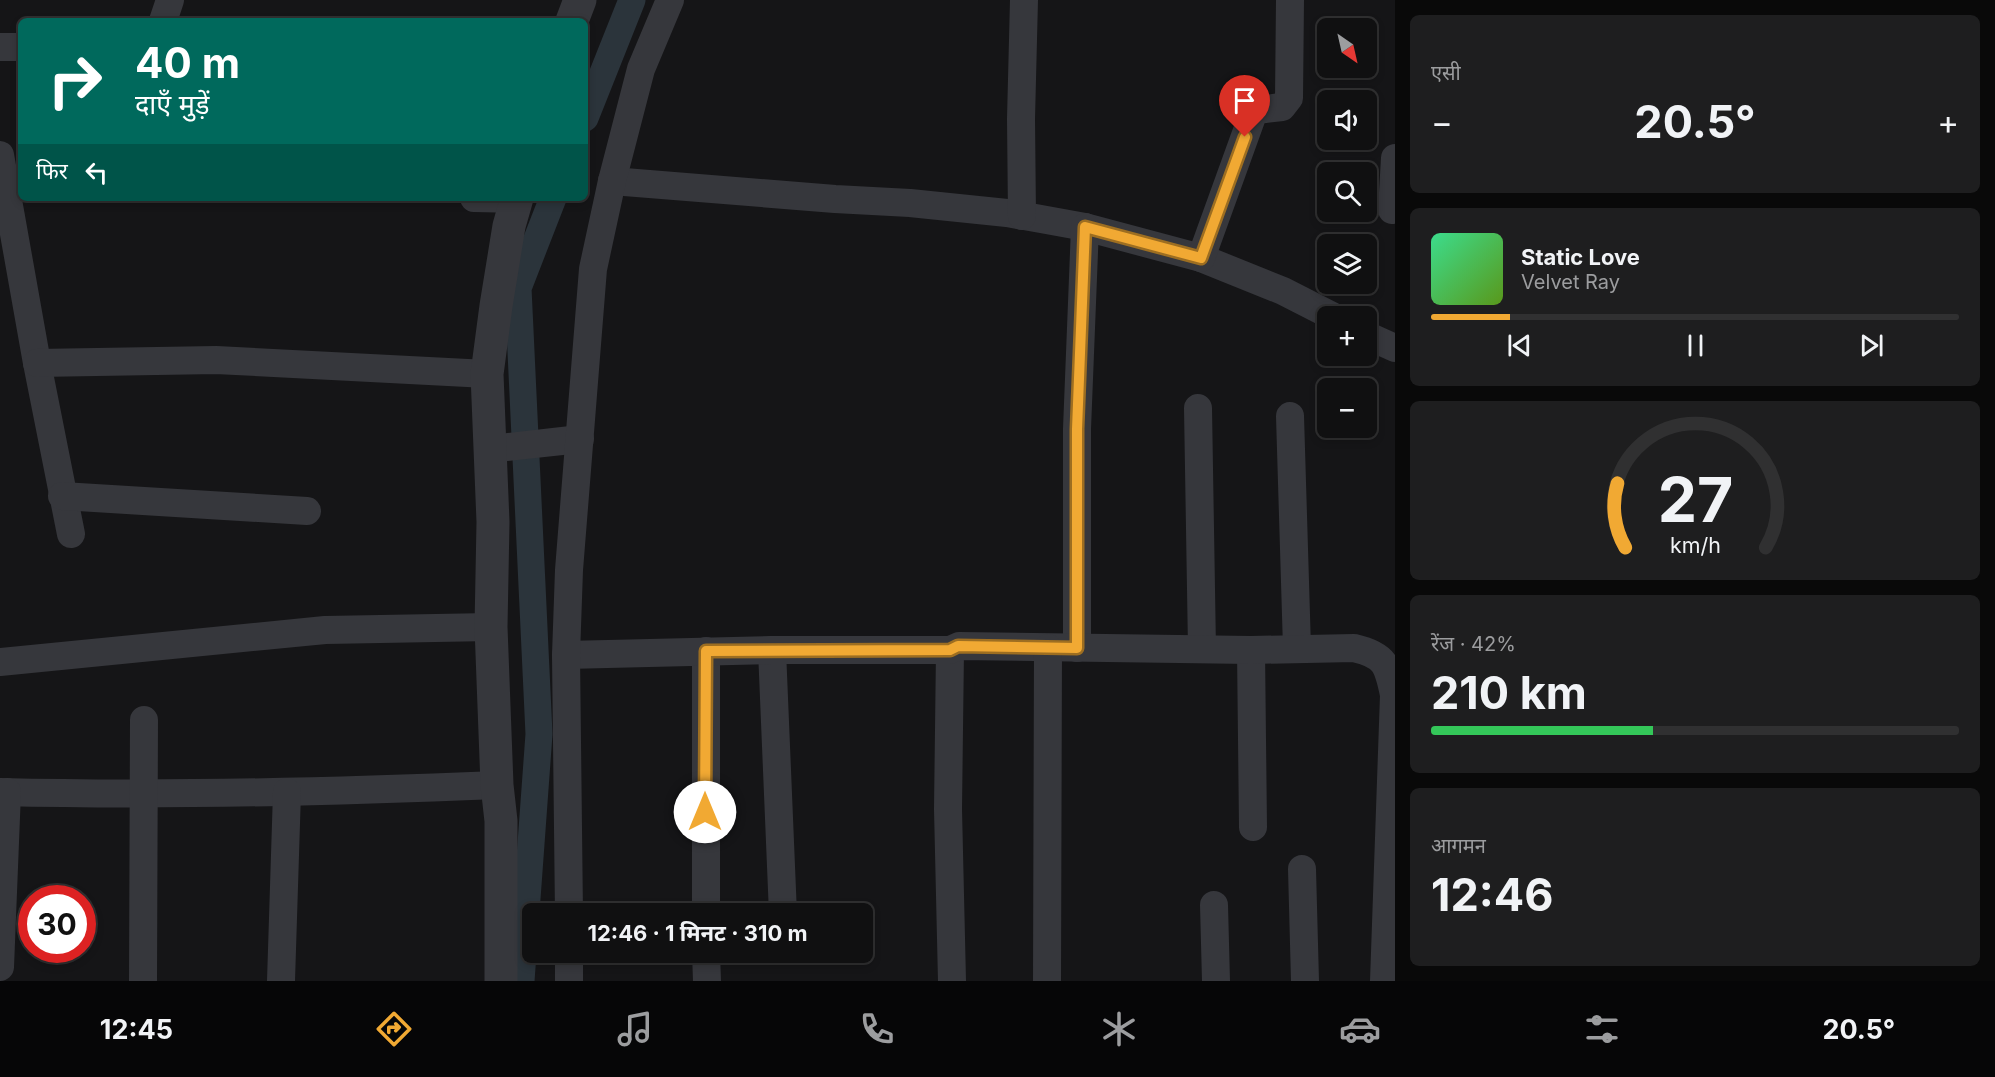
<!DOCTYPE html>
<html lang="hi">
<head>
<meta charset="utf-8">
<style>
  body { margin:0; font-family:Inter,"Noto Sans Devanagari",sans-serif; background:#1e1e1f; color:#f1f3f6; height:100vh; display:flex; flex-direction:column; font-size:22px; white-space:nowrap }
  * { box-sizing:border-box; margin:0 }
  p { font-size:20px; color:#9c9d9f }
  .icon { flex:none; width:33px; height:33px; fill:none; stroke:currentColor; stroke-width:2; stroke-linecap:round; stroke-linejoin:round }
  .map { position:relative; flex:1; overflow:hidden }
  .side { display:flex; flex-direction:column; gap:15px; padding:15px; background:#090909; width:600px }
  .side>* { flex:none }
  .top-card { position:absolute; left:18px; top:18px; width:570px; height:183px; border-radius:9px; box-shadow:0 3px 9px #0003,0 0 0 2px #303031; background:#00695c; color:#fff; overflow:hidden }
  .needle { width:39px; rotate:146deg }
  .buttons { position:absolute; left:1317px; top:18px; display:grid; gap:12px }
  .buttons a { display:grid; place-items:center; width:60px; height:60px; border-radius:9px; background:#101011; box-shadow:0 3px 9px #0003,0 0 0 2px #303031; font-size:30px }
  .speed { position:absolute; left:18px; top:885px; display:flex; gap:12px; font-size:30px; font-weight:700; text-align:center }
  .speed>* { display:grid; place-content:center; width:78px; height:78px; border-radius:50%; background:#101011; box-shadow:0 3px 9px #0003,0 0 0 2px #303031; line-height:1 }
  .speed .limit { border:9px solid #d22; background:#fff; color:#111 }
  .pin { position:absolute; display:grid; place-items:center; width:51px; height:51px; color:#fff; margin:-62px -26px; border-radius:50% 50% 50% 0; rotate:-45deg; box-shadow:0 0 6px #0007 }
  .pin .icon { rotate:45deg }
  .me { position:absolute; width:66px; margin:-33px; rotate:0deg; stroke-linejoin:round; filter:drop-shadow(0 0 4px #0008) }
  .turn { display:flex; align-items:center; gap:21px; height:126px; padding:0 18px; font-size:27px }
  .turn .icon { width:78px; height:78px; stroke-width:2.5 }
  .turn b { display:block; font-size:42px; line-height:51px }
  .then { display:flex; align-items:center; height:57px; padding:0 18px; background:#0003; gap:12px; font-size:22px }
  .big { font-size:45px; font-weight:700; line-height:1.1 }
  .side .card { flex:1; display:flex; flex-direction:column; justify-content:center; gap:9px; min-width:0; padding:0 21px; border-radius:9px; background:#1e1e1f }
  .side .dial { align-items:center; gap:0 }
  .dial svg { height:156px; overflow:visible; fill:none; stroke:#303031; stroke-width:7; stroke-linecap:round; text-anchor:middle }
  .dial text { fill:#f1f3f6; stroke:none }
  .song { display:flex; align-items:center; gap:18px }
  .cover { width:72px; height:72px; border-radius:9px; background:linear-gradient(135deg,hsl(150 70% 55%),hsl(90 70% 35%)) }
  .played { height:6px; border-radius:3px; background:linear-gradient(90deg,#f1a933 15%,#303031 15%) }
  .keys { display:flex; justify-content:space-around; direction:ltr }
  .heat { display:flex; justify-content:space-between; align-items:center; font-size:33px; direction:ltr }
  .charge { height:9px; border-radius:4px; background:linear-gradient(90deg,#34c759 42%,#303031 0) }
  .trip { position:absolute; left:522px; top:903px; width:351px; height:60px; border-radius:9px; background:#101011; box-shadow:0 3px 9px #0003,0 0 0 2px #303031; font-weight:700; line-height:60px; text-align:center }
  .menu { display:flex; height:96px; justify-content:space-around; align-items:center; background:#060607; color:#9c9d9f }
  .menu .icon { width:42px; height:42px }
  .menu .current { color:#f1a933 }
  .menu b { font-size:27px; color:#f1f3f6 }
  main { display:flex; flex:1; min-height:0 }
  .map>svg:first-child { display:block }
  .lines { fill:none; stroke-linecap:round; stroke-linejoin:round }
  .canal { stroke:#2b343b; stroke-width:27 }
  .minor { stroke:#36373c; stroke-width:28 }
  .tertiary { stroke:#36373c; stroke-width:33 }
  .route-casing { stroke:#9d6e21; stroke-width:15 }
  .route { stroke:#f1a933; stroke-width:10 }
</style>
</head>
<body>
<main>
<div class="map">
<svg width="1395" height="981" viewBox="0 0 1395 981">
  <rect width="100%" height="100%" fill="#151517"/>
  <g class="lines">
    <g class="canal">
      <polyline points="585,118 632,0"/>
      <polyline points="521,981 539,734 518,288 553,198"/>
    </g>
    <g class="minor">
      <polyline points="163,21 170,0"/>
      <polyline points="0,47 21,47"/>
      <polyline points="0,155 37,363 71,534"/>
      <polyline points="612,181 835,199 910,203 1007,213 1041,219 1085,227 1201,258 1283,291 1332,316"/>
      <polyline points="474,198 516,199"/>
      <polyline points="1392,210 1395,158"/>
      <polyline points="1022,216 1021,119 1024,0"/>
      <polyline points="1201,258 1253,114 1257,110 1282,107 1289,98 1290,0"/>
      <polyline points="1366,335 1395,348"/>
      <polyline points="37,363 216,360 487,374"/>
      <polyline points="1198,408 1202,649"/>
      <polyline points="1290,416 1297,648"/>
      <polyline points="490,449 580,439"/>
      <polyline points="62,496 307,511"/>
      <polyline points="1077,648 1077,429 1085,227"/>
      <polyline points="772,650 783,914"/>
      <polyline points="950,650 948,809 952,981"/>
      <polyline points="1251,650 1253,827"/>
      <polyline points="706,651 706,914"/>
      <path d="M566 655 772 650H950L959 646 1251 650 1354 648C1385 655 1388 665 1394 695L1384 981"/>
      <polyline points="0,662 325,630 491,627"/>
      <path d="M0 792C166 796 331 792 497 785"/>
      <polyline points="1302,869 1305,981"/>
      <polyline points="1214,905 1216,981"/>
      <polyline points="569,914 566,655 569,570 593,269 612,181 641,69 670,0"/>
      <polyline points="569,952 569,981"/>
      <polyline points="706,952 707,981"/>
      <polyline points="0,967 7,792"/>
      <polyline points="143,981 144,720"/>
      <polyline points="281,981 287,792"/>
      <polyline points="1047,981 1048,648"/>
    </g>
    <g class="tertiary">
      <polyline points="572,21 580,0"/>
      <polyline points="501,981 501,821 497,785 491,627 493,522 487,374 496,306 509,226 517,198"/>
    </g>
  </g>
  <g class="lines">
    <defs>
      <polyline id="route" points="705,812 706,651 950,650 958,646 1077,648 1077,429 1085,227 1201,258 1245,137"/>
    </defs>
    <use href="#route" class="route-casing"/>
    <use href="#route" class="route"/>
  </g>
</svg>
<div class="buttons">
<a><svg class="needle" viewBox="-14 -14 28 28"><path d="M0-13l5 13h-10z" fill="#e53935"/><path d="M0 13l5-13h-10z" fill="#9c9d9f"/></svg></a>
<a><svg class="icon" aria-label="sound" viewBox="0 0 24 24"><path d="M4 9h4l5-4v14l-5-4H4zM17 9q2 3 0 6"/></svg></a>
<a><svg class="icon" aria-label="search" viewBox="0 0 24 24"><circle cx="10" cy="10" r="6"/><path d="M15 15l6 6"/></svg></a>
<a><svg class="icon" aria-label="layers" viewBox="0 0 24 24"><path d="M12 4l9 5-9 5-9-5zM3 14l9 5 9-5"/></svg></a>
<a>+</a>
<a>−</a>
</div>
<div class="speed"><div class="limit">30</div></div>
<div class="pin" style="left:1245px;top:137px;background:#d93025"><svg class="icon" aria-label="arrive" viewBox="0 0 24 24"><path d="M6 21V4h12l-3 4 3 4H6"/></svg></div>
<svg class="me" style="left:705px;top:812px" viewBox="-20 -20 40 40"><circle r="19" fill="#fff"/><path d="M0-13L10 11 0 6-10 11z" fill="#f1a933"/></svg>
<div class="trip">12:46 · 1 मिनट · 310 m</div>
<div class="top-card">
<div class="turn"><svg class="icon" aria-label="right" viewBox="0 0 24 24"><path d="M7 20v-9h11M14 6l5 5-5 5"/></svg><div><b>40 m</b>दाएँ मुड़ें</div></div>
<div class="then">फिर<svg class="icon" aria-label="left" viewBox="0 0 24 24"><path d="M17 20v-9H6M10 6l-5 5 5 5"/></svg></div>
</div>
</div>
<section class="side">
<div class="card"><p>एसी</p>
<div class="heat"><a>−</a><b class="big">20.5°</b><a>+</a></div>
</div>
<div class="card">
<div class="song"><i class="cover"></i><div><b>Static Love</b><p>Velvet Ray</p></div></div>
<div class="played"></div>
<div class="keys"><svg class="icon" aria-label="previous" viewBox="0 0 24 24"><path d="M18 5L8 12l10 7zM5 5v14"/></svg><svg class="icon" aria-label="pause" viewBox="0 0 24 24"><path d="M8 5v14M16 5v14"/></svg><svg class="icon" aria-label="next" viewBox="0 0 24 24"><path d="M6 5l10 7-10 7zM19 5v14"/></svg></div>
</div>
<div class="card dial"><svg viewBox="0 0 100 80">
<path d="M14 69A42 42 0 1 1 86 69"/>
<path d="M14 69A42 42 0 0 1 10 36" stroke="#f1a933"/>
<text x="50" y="56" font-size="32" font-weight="700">27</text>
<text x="50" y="72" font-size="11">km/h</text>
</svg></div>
<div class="card"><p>रेंज · 42%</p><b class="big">210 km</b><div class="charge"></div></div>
<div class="card"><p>आगमन</p><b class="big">12:46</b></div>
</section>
</main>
<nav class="menu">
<b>12:45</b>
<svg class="icon current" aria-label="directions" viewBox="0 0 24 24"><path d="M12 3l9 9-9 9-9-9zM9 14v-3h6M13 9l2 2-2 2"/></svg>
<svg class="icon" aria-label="music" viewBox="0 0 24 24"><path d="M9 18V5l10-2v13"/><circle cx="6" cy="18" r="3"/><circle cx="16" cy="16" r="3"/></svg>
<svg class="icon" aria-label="phone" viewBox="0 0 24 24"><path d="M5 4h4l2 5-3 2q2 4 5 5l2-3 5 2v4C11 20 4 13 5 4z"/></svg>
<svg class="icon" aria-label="climate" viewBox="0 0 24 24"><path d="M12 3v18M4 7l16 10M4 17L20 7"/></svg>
<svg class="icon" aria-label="car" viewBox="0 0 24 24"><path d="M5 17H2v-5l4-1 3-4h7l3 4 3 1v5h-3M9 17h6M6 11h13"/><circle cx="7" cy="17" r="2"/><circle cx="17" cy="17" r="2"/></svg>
<svg class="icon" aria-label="filters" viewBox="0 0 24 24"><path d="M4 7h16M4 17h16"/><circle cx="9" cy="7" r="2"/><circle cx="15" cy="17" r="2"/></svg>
<b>20.5°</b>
</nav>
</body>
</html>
